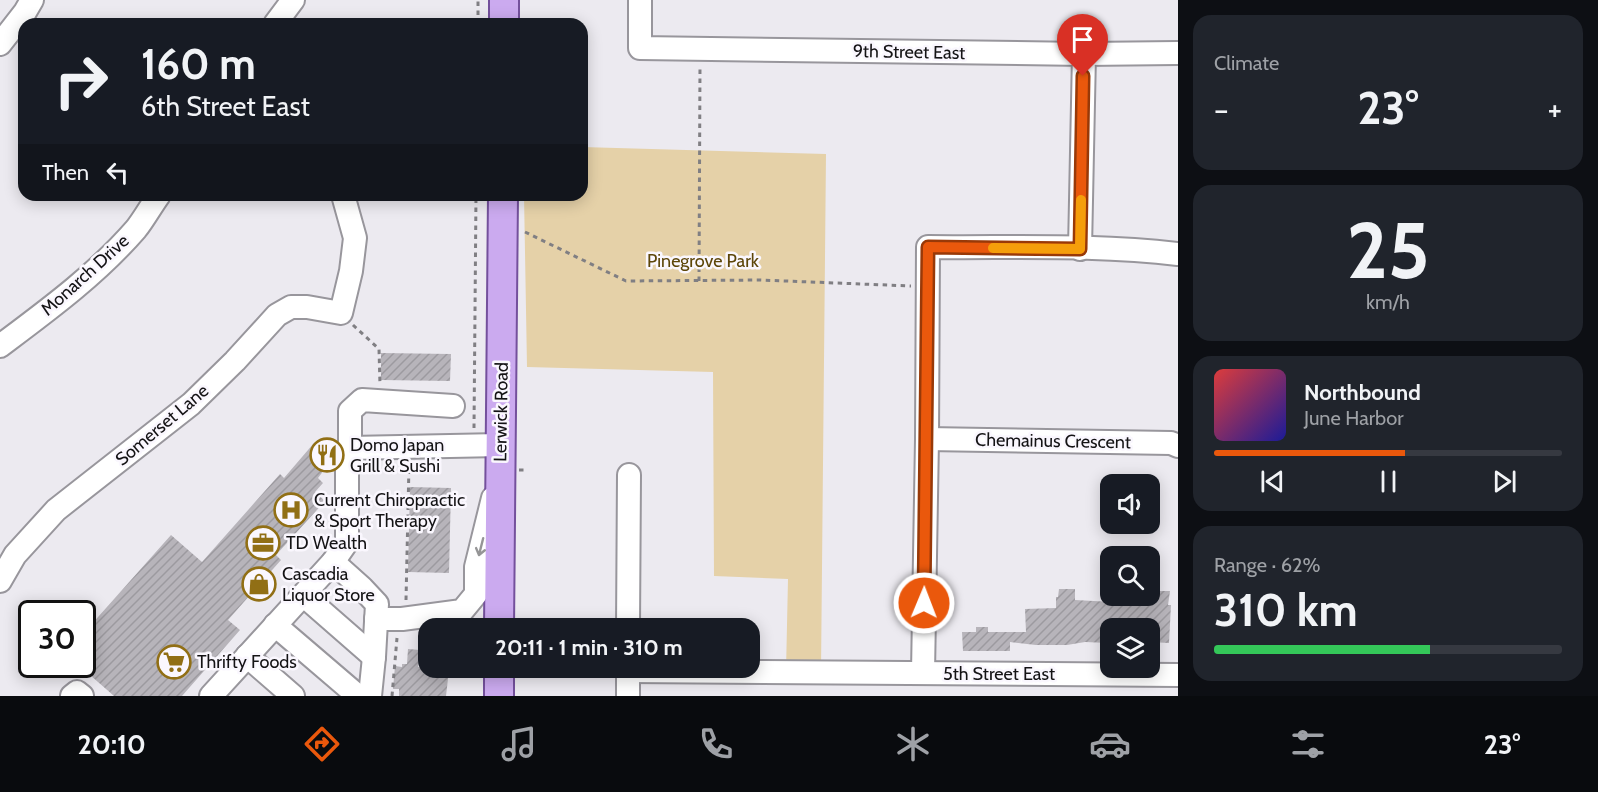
<!DOCTYPE html>
<html lang="en">
<head>
<meta charset="utf-8">
<style>
  body { margin:0; font-family:Cabin,sans-serif; background:#20242c; color:#f1f3f6; height:100vh; display:flex; flex-direction:column; font-size:22px; white-space:nowrap }
  * { box-sizing:border-box; margin:0 }
  p { font-size:20px; color:#9ea1a6 }
  .icon { flex:none; width:33px; height:33px; fill:none; stroke:currentColor; stroke-width:2; stroke-linecap:round; stroke-linejoin:round }
  .map { position:relative; flex:1; overflow:hidden }
  .panel { display:flex; flex-direction:column; gap:15px; padding:15px; background:#0d0f14; width:420px }
  .panel>* { flex:none }
  .guide { position:absolute; left:18px; top:18px; width:570px; height:183px; border-radius:18px; box-shadow:0 3px 15px #0003; background:#171b24; color:#f1f3f6; overflow:hidden }
  .controls { position:absolute; left:1100px; top:474px; display:grid; gap:12px }
  .controls a { display:grid; place-items:center; width:60px; height:60px; border-radius:12px; background:#171b24; box-shadow:0 3px 15px #0003; font-size:30px }
  .speed { position:absolute; left:18px; top:600px; display:flex; gap:12px; font-size:30px; font-weight:700; text-align:center }
  .speed>* { display:grid; place-content:center; width:78px; height:78px; border-radius:50%; background:#171b24; box-shadow:0 3px 15px #0003; line-height:1 }
  .speed .limit { border:3px solid #111; border-radius:9px; background:#fff; color:#111 }
  .pin { position:absolute; display:grid; place-items:center; width:51px; height:51px; color:#fff; margin:-62px -26px; border-radius:50% 50% 50% 0; rotate:-45deg; box-shadow:0 0 6px #0007 }
  .pin .icon { rotate:45deg }
  .me { position:absolute; width:66px; margin:-33px; rotate:1deg; stroke-linejoin:round; filter:drop-shadow(0 0 4px #0008) }
  .turn { display:flex; align-items:center; gap:21px; height:126px; padding:0 24px; font-size:27px }
  .turn .icon { width:78px; height:78px; stroke-width:2.5 }
  .turn b { display:block; font-size:42px; line-height:51px }
  .then { display:flex; align-items:center; height:57px; padding:0 24px; background:#0003; gap:12px; font-size:22px }
  .big { font-size:45px; font-weight:700; line-height:1.1 }
  .panel .tile { flex:1; display:flex; flex-direction:column; justify-content:center; gap:9px; min-width:0; padding:0 21px; border-radius:18px; background:#20242c }
  .panel .dial { align-items:center; gap:0 }
  .dial b { font-size:78px; line-height:1 }
  .song { display:flex; align-items:center; gap:18px }
  .cover { width:72px; height:72px; border-radius:9px; background:linear-gradient(135deg,hsl(0 70% 55%),hsl(240 70% 35%)) }
  .played { height:6px; border-radius:3px; background:linear-gradient(90deg,#ea580c 55%,#363941 55%) }
  .keys { display:flex; justify-content:space-around; direction:ltr }
  .heat { display:flex; justify-content:space-between; align-items:center; font-size:33px; direction:ltr }
  .charge { height:9px; border-radius:4px; background:linear-gradient(90deg,#34c759 62%,#363941 0) }
  .trip { position:absolute; left:418px; top:618px; width:342px; height:60px; border-radius:18px; background:#171b24; box-shadow:0 3px 15px #0003; font-weight:700; line-height:60px; text-align:center }
  .tabs { display:flex; height:96px; justify-content:space-around; align-items:center; background:#090b0e; color:#9ea1a6 }
  .tabs .icon { width:42px; height:42px }
  .tabs .selected { color:#ea580c }
  .tabs b { font-size:27px; color:#f1f3f6 }
  main { display:flex; flex:1; min-height:0 }
  .map>svg:first-child { display:block }
  .green { fill:#e5d1a8 }
  .building { fill:url(#building-hatch) }
  .lines { fill:none; stroke-linecap:round; stroke-linejoin:round }
  .minor-casing { stroke:#98969c; stroke-width:26 }
  .major-casing { stroke:#74509c; stroke-width:32 }
  .path { stroke:#807f83; stroke-width:3; stroke-dasharray:4.5 4.5; stroke-linecap:butt }
  .minor { stroke:#fff; stroke-width:22 }
  .major { stroke:#cbaaef; stroke-width:28 }
  .oneway { stroke:#959596 }
  .route-casing { stroke:#983908; stroke-width:15 }
  .route { stroke:#ea580c; stroke-width:10 }
  .slow { stroke:#f59e0b; stroke-width:10 }
  .labels { text-anchor:middle; stroke-width:5; stroke-linejoin:round; paint-order:stroke }
  .street-label { font-size:18px; fill:#141315; stroke:#faf7fe }
  .park-label { font-size:18px; fill:#5d4609; stroke:#faf7fe }
  .poi-label { font-size:18px; fill:#141315; stroke:#faf7fe; text-anchor:start }
</style>
</head>
<body>
<main>
<div class="map">
<svg width="1178" height="696" viewBox="0 0 1178 696">
  <defs>
    <pattern id="building-hatch" width="6" height="6" patternUnits="userSpaceOnUse" patternTransform="scale(1.5)"><rect width="6" height="6" fill="#b7b4ba"/><path d="M-1 1l2-2M0 6l6-6M5 7l2-2" fill="none" stroke="#9c9a9f"/></pattern>
  </defs>
  <rect width="100%" height="100%" fill="#eceaf0"/>
  <polygon class="green" points="582,147 826,154 821,671 786,671 788,579 714,576 713,372 527,367 524,195 582,195"/>
  <g class="building">
    <polygon points="381,353 451,354 450,381 381,380"/>
    <polygon points="314,443 327,454 318,465 324,470 318,478 323,483 315,492 325,501 276,555 281,560 228,620 240,630 182,696 114,696 82,668 82,635 171,535 202,562 280,474 284,478"/>
    <polygon points="410,487 451,488 449,573 408,572"/>
    <polygon points="1059,589 1075,589 1075,600 1131,603 1151,604 1152,591 1170,591 1168,605 1171,605 1169,643 1150,642 1149,628 1109,628 1108,643 1085,642 1067,645 1036,645 1010,642 1010,651 963,651 962,632 976,632 976,627 988,627 988,632 1026,632 1025,609 1056,608 1056,597 1058,597"/>
    <polygon points="408,649 420,650 418,667 449,670 446,696 399,696 399,689 393,689 395,666 402,667 402,664 407,664"/>
  </g>
  <g class="lines">
    <defs>
      <g id="minor">
        <polyline points="640,0 640,48 1084,54 1178,53"/>
        <polyline points="275,24 293,0"/>
        <polyline points="0,44 25,12 32,0"/>
        <polyline points="1080,249 1084,54"/>
        <path d="M0 346C48 310 96 275 136 229 144 219 151 206 159 195"/>
        <polyline points="927,439 1171,443 1178,446"/>
        <polyline points="350,448 350,411 362,400 453,406"/>
        <polyline points="333,562 362,588 377,604 374,657 370,696"/>
        <polyline points="0,581 15,555 56,510 191,404 235,361 277,315 291,307 307,307 341,313 351,271 355,238 343,195"/>
        <polyline points="303,595 374,657"/>
        <polyline points="376,619 402,619 462,611 476,594 476,567 493,498"/>
        <polyline points="275,625 358,696"/>
        <polyline points="628,628 629,475"/>
        <polyline points="247,656 293,696"/>
        <polyline points="628,671 1178,675"/>
        <path d="M923 673 927 439 928 247C1011 248 1096 244 1178 254"/>
        <polyline points="72,696 77,692 82,696"/>
        <polyline points="211,696 333,562 347,542 347,462 350,448 500,445"/>
        <polyline points="628,696 628,668"/>
      </g>
      <g id="major">
        <polyline points="504,24 504,0"/>
        <polyline points="499,628 503,195"/>
        <polyline points="499,696 499,668"/>
      </g>
    </defs>
    <use href="#minor" class="minor-casing"/>
    <use href="#major" class="major-casing"/>
    <g class="path">
      <polyline points="478,24 478,0"/>
      <polyline points="525,232 626,281 760,280 911,286"/>
      <polyline points="699,281 700,66"/>
      <polyline points="353,325 379,349 380,385"/>
      <polyline points="474,428 476,195"/>
      <polyline points="519,470 527,470"/>
      <polyline points="406,600 409,465"/>
      <polyline points="392,696 397,638"/>
    </g>
    <use href="#minor" class="minor"/>
    <use href="#major" class="major"/>
  </g>
  <defs><path id="oneway-shaft" d="M-6 0H5M1.5-3L5.5 0L1.5 3" fill="none" stroke-width="1.6" stroke-linecap="round" stroke-linejoin="round" transform="scale(1.5)"/></defs>
  <use class="oneway" href="#oneway-shaft" transform="translate(481 547) rotate(104)"/>
  <g class="lines">
    <defs>
      <polyline id="route" points="924,603 928,247 1080,249 1083,76"/>
    </defs>
    <use href="#route" class="route-casing"/>
    <use href="#route" class="route"/>
    <polyline class="slow" points="993,248 1080,249 1081,200"/>
  </g>
  <defs>
    <symbol id="restaurant-ring" viewBox="-11 -11 22 22"><circle r="9.5" fill="#faf7fe" stroke="#916f15" stroke-width="1.5"/><path d="M-5-6h1v4h1v-4h1v4h1v-4h1v5L-1.5 .5V6h-2V.5L-5-1ZM5-6V6H3V1.5H1.5Q1.5-4 5-6Z" fill="#916f15"/></symbol>
    <symbol id="hospital-ring" viewBox="-11 -11 22 22"><circle r="9.5" fill="#faf7fe" stroke="#916f15" stroke-width="1.5"/><path d="M-5-5h3v3.5h4V-5h3V5h-3V1.5h-4V5h-3Z" fill="#916f15"/></symbol>
    <symbol id="office-ring" viewBox="-11 -11 22 22"><circle r="9.5" fill="#faf7fe" stroke="#916f15" stroke-width="1.5"/><path d="M-6-3h4V-5.5h4V-3h4V5H-6ZM-1-4.5V-3h2v-1.5ZM-6 0V1H6V0Z" fill="#916f15"/></symbol>
    <symbol id="shop-ring" viewBox="-11 -11 22 22"><circle r="9.5" fill="#faf7fe" stroke="#916f15" stroke-width="1.5"/><path d="M-5-2.5h2.3a2.7 3.5 0 0 1 5.4 0H5L5.5 6h-11ZM-1.5-2.5h3a1.5 2.3 0 0 0-3 0Z" fill="#916f15"/></symbol>
    <symbol id="supermarket-ring" viewBox="-11 -11 22 22"><circle r="9.5" fill="#faf7fe" stroke="#916f15" stroke-width="1.5"/><path d="M-6-5.5h2.5l.6 2H6L4.5 2H-2.5L-4.4-4H-6ZM-1.5 3.2a1.3 1.3 0 1 0 .1 0ZM3 3.2a1.3 1.3 0 1 0 .1 0Z" fill="#916f15"/></symbol>
  </defs>
  <g fill-rule="evenodd">
    <use href="#restaurant-ring" x="308" y="436" width="38" height="38"/>
    <use href="#hospital-ring" x="272" y="491" width="38" height="38"/>
    <use href="#office-ring" x="244" y="524" width="38" height="38"/>
    <use href="#shop-ring" x="240" y="565" width="38" height="38"/>
    <use href="#supermarket-ring" x="155" y="643" width="38" height="38"/>
  </g>
  <g class="labels">
    <g class="street-label">
      <text transform="translate(909 52) rotate(1)" y="6">9th Street East</text>
      <text transform="translate(85 275) rotate(-42)" y="6">Monarch Drive</text>
      <text transform="translate(501 412) rotate(-89)" y="6">Lerwick Road</text>
      <text transform="translate(162 425) rotate(-40)" y="6">Somerset Lane</text>
      <text transform="translate(1053 441) rotate(1)" y="6">Chemainus Crescent</text>
      <text x="999" y="680">5th Street East</text>
    </g>
    <g class="park-label">
      <text x="703" y="267">Pinegrove Park</text>
    </g>
    <g class="poi-label">
      <text x="350" y="451">Domo Japan<tspan x="350" dy="21">Grill &amp; Sushi</tspan></text>
      <text x="314" y="506">Current Chiropractic<tspan x="314" dy="21">&amp; Sport Therapy</tspan></text>
      <text x="286" y="549">TD Wealth</text>
      <text x="282" y="580">Cascadia<tspan x="282" dy="21">Liquor Store</tspan></text>
      <text x="197" y="668">Thrifty Foods</text>
    </g>
  </g>
</svg>
<div class="controls">
<a><svg class="icon" aria-label="sound" viewBox="0 0 24 24"><path d="M4 9h4l5-4v14l-5-4H4zM17 9q2 3 0 6"/></svg></a>
<a><svg class="icon" aria-label="search" viewBox="0 0 24 24"><circle cx="10" cy="10" r="6"/><path d="M15 15l6 6"/></svg></a>
<a><svg class="icon" aria-label="layers" viewBox="0 0 24 24"><path d="M12 4l9 5-9 5-9-5zM3 14l9 5 9-5"/></svg></a>
</div>
<div class="speed"><div class="limit">30</div></div>
<div class="pin" style="left:1083px;top:76px;background:#d93025"><svg class="icon" aria-label="arrive" viewBox="0 0 24 24"><path d="M6 21V4h12l-3 4 3 4H6"/></svg></div>
<svg class="me" style="left:924px;top:603px" viewBox="-20 -20 40 40"><circle r="17" fill="#ea580c" stroke="#fff" stroke-width="3"/><path d="M0-11L8 9 0 5-8 9z" fill="#fff"/></svg>
<div class="trip">20:11 · 1 min · 310 m</div>
<div class="guide">
<div class="turn"><svg class="icon" aria-label="right" viewBox="0 0 24 24"><path d="M7 20v-9h11M14 6l5 5-5 5"/></svg><div><b>160 m</b>6th Street East</div></div>
<div class="then">Then<svg class="icon" aria-label="left" viewBox="0 0 24 24"><path d="M17 20v-9H6M10 6l-5 5 5 5"/></svg></div>
</div>
</div>
<section class="panel">
<div class="tile"><p>Climate</p>
<div class="heat"><a>−</a><b class="big">23°</b><a>+</a></div>
</div>
<div class="tile dial"><b>25</b><p>km/h</p></div>
<div class="tile">
<div class="song"><i class="cover"></i><div><b>Northbound</b><p>June Harbor</p></div></div>
<div class="played"></div>
<div class="keys"><svg class="icon" aria-label="previous" viewBox="0 0 24 24"><path d="M18 5L8 12l10 7zM5 5v14"/></svg><svg class="icon" aria-label="pause" viewBox="0 0 24 24"><path d="M8 5v14M16 5v14"/></svg><svg class="icon" aria-label="next" viewBox="0 0 24 24"><path d="M6 5l10 7-10 7zM19 5v14"/></svg></div>
</div>
<div class="tile"><p>Range · 62%</p><b class="big">310 km</b><div class="charge"></div></div>
</section>
</main>
<nav class="tabs">
<b>20:10</b>
<svg class="icon selected" aria-label="directions" viewBox="0 0 24 24"><path d="M12 3l9 9-9 9-9-9zM9 14v-3h6M13 9l2 2-2 2"/></svg>
<svg class="icon" aria-label="music" viewBox="0 0 24 24"><path d="M9 18V5l10-2v13"/><circle cx="6" cy="18" r="3"/><circle cx="16" cy="16" r="3"/></svg>
<svg class="icon" aria-label="phone" viewBox="0 0 24 24"><path d="M5 4h4l2 5-3 2q2 4 5 5l2-3 5 2v4C11 20 4 13 5 4z"/></svg>
<svg class="icon" aria-label="climate" viewBox="0 0 24 24"><path d="M12 3v18M4 7l16 10M4 17L20 7"/></svg>
<svg class="icon" aria-label="car" viewBox="0 0 24 24"><path d="M5 17H2v-5l4-1 3-4h7l3 4 3 1v5h-3M9 17h6M6 11h13"/><circle cx="7" cy="17" r="2"/><circle cx="17" cy="17" r="2"/></svg>
<svg class="icon" aria-label="filters" viewBox="0 0 24 24"><path d="M4 7h16M4 17h16"/><circle cx="9" cy="7" r="2"/><circle cx="15" cy="17" r="2"/></svg>
<b>23°</b>
</nav>
</body>
</html>
